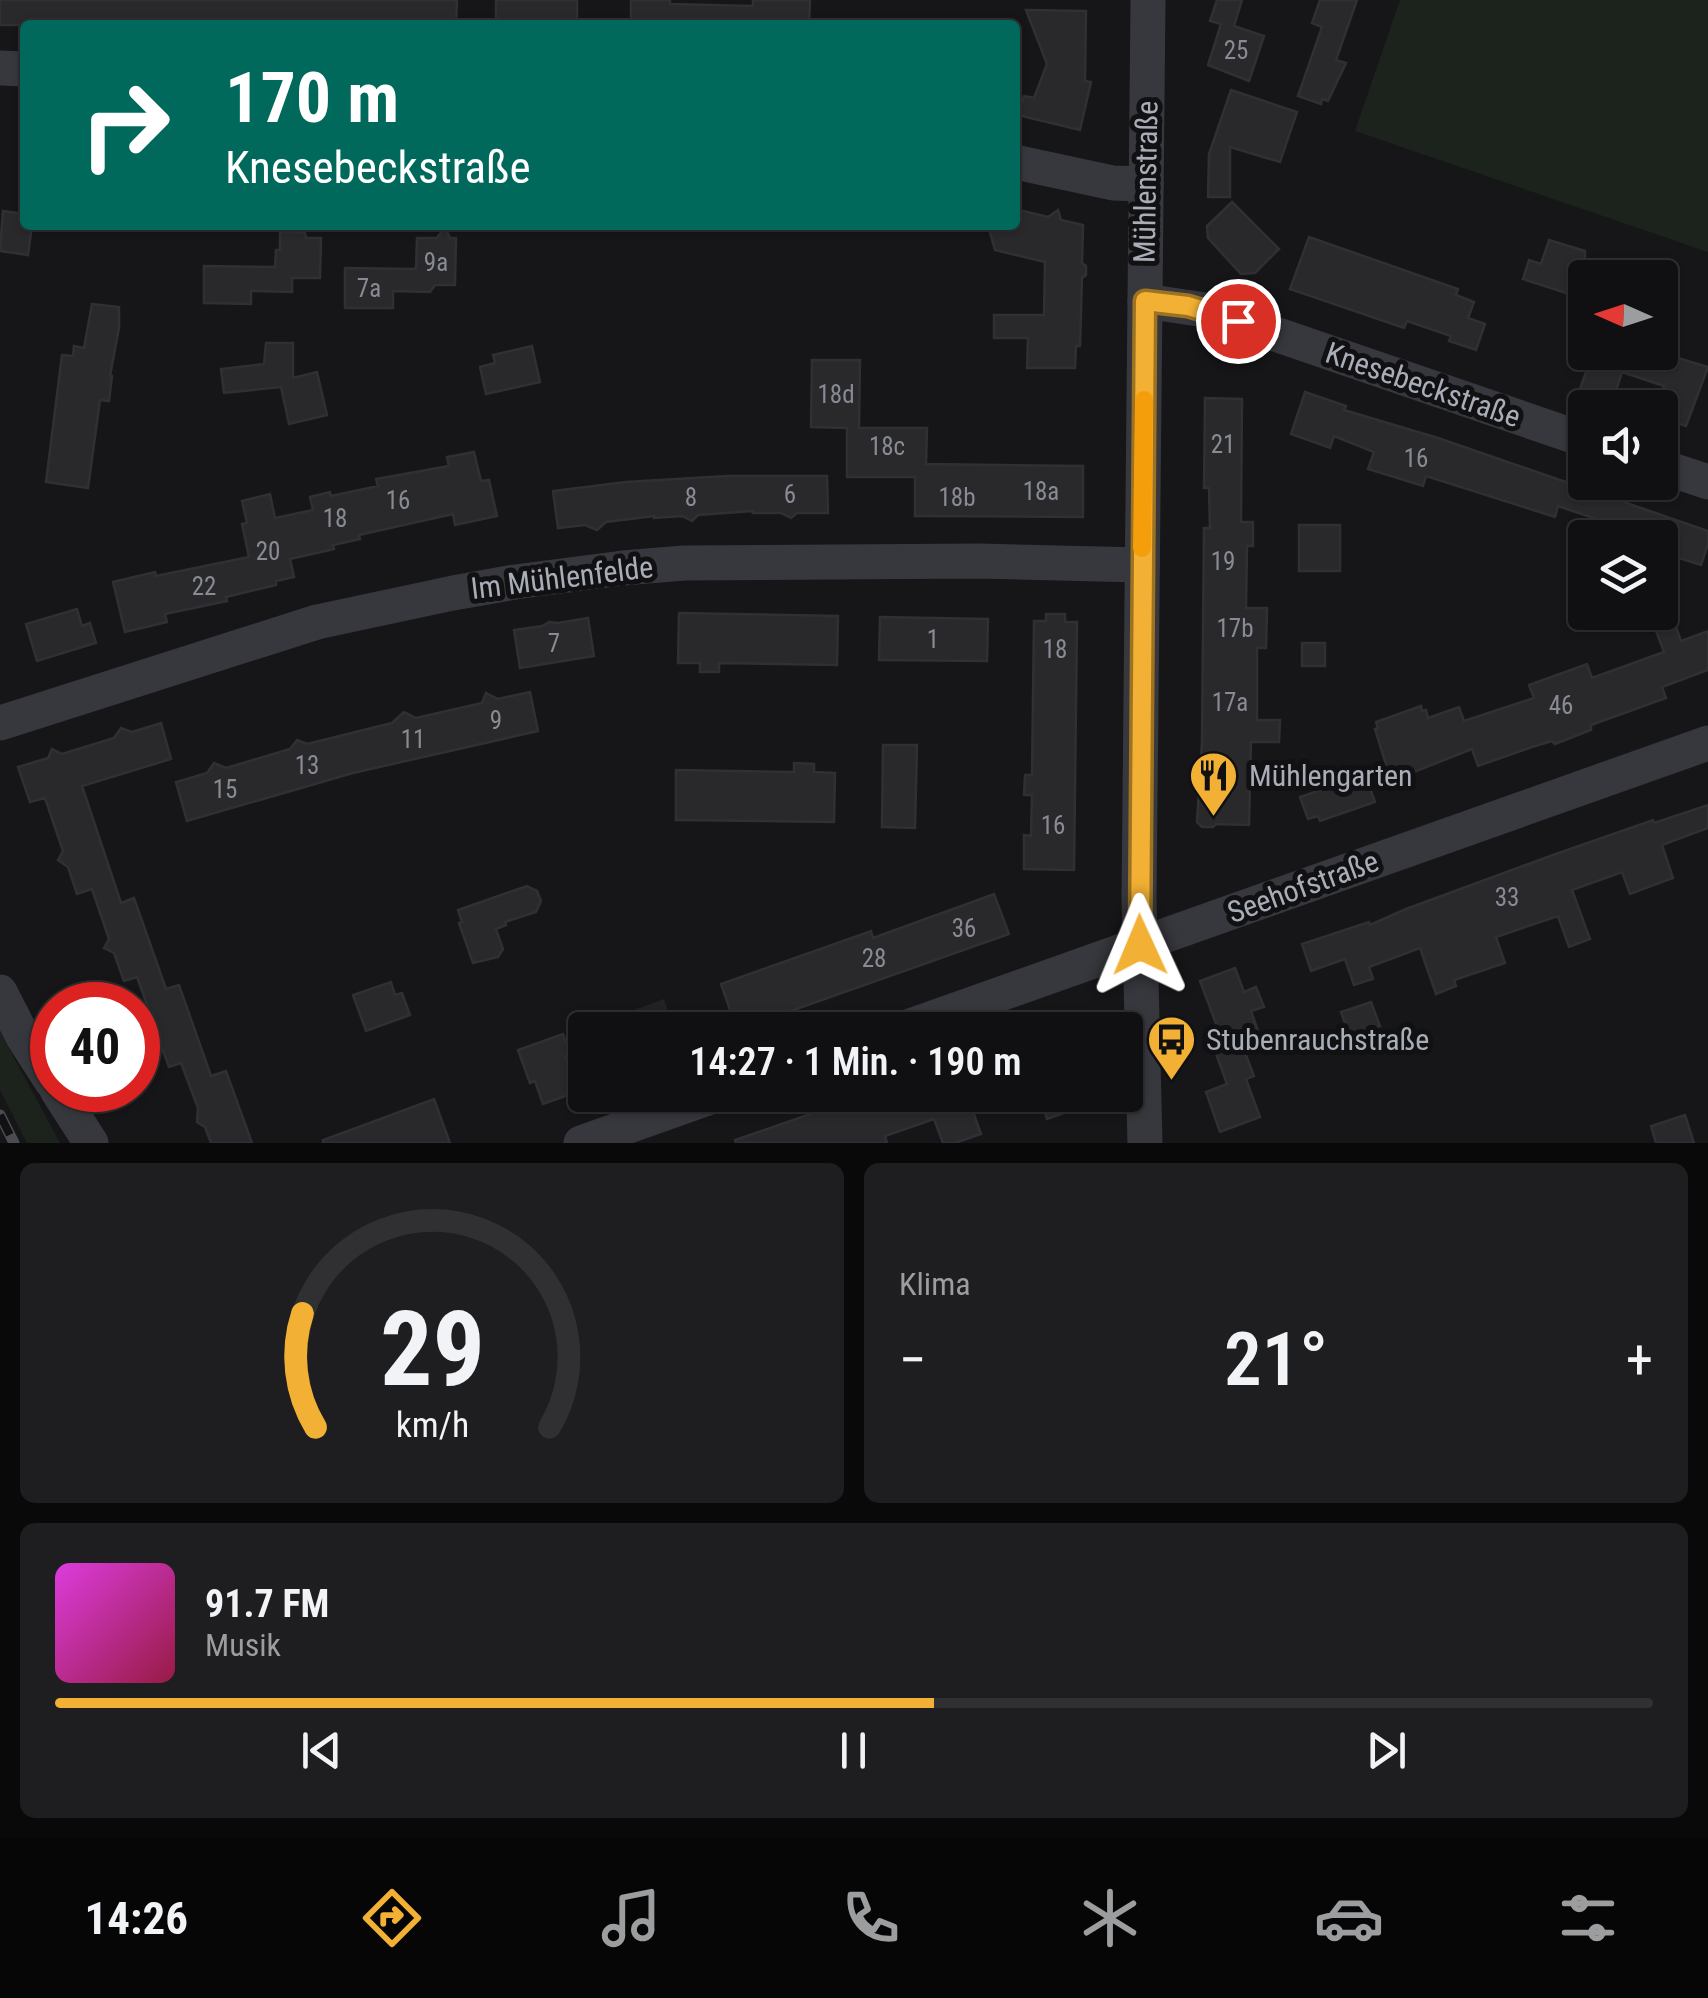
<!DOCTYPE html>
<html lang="de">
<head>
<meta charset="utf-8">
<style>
  body { margin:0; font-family:"Roboto Condensed",sans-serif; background:#1e1e20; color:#f1f3f6; height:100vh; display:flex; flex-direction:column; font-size:38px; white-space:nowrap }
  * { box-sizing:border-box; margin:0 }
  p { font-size:32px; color:#9c9d9f }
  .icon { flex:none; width:55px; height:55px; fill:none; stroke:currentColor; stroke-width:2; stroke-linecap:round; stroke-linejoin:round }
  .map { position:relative; height:1143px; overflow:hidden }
  .sheet { display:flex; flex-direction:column; gap:20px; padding:20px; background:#09090a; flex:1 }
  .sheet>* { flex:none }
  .hud { position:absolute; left:20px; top:20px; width:1000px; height:210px; border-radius:10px; box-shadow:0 2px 8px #0004,0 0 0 2px #303032; background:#00695c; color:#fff; overflow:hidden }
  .needle { width:65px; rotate:273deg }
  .buttons { position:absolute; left:1568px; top:260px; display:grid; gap:20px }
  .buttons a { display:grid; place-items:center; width:110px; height:110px; border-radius:10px; background:#101012; box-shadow:0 2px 8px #0004,0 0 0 2px #303032; font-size:50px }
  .speed { position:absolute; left:30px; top:982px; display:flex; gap:20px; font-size:50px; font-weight:700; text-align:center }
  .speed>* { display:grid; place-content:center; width:130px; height:130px; border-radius:50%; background:#101012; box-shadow:0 2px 8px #0004,0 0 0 2px #303032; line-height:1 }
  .speed .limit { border:15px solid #d22; background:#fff; color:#111 }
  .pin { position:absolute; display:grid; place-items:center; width:85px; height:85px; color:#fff; margin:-42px; border:5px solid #fff; border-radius:50%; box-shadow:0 2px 10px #0007 }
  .me { position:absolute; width:110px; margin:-55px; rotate:359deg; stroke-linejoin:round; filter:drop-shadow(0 0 8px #0008) }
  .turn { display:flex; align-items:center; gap:35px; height:210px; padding:0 40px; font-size:45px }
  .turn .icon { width:130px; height:130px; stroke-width:2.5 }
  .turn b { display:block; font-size:70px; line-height:85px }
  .big { font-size:75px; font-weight:600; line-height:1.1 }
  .sheet .card { flex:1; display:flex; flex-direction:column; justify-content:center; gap:15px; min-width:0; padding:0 35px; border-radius:15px; background:#1e1e20 }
  .sheet .dial { align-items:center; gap:0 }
  .dial svg { height:260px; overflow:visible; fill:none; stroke:#303032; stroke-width:7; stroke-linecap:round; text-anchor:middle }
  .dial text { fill:#f1f3f6; stroke:none }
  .song { display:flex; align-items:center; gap:30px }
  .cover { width:120px; height:120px; border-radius:15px; background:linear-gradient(135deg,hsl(300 70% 55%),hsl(340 70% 35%)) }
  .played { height:10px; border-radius:5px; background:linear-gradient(90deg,#f2b134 55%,#303032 55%) }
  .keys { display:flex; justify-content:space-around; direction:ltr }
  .heat { display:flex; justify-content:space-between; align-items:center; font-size:55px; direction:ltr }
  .sheet .tiles { flex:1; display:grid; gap:20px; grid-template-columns:1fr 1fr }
  .card:last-child { grid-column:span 2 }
  .trip { position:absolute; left:568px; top:1012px; width:575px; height:100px; border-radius:10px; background:#101012; box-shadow:0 2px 8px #0004,0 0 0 2px #303032; font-weight:600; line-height:100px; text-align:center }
  .menu { display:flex; height:160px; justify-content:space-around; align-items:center; background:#060607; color:#9c9d9f }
  .menu .icon { width:70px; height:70px }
  .menu .current { color:#f2b134 }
  .menu b { font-size:45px; color:#f1f3f6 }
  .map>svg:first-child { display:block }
  .built { fill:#222225 }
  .green { fill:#1c231d }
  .building { fill:#29292c; stroke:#303034; stroke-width:2.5 }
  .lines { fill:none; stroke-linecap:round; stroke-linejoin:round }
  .minor { stroke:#37383d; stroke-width:35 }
  .rail-casing { stroke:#4a4c52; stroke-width:11 }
  .rail { stroke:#111113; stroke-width:8; stroke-dasharray:22; stroke-linecap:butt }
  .route-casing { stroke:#9d7322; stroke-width:25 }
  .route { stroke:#f2b134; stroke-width:18 }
  .slow { stroke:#f59e0b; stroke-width:18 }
  .labels { text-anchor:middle; stroke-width:10; stroke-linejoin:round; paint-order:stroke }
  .number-label { font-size:25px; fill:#888b94 }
  .street-label { font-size:30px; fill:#a8adb8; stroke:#111113 }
  .poi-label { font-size:30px; fill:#a8adb8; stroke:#111113; text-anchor:start }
</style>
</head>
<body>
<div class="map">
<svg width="1708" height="1143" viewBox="0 0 1708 1143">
  <rect width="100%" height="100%" fill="#161618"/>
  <polygon class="built" points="664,999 671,1020 663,1023 665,1030 617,1030 612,1018"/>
  <g class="green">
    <polygon points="1400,0 1708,0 1708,252 1355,131"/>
    <polygon points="0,1032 60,1143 27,1143 0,1090"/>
  </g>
  <g class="building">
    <polygon points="0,0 457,0 456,25 243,22 243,25 0,25"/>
    <rect x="496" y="0" width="81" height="25"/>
    <polygon points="631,0 670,0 670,4 753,6 753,0 810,0 809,25 631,25"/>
    <polygon points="1217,0 1242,0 1234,26 1264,36 1249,81 1208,65 1221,24 1210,21"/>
    <polygon points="1320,0 1357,0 1336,60 1346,63 1328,101 1322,99 1321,104 1298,96 1322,27 1312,23"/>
    <polygon points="1026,10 1086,11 1085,81 1091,82 1080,130 1018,115 1024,96 1034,98 1047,64"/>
    <polygon points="1231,90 1297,112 1280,162 1230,147 1230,197 1208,197 1209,154"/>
    <polygon points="1232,202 1279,249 1255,273 1241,274 1208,238 1207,226"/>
    <polygon points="1015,209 1048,217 1058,210 1061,220 1083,225 1082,263 1086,266 1086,275 1082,278 1080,346 1076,346 1075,368 1027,368 1028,338 994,338 994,315 1044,315 1045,262 995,250 988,225 1015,225"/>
    <polygon points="3,211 25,214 25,225 32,225 28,255 0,251"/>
    <polygon points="445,227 450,238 456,238 455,285 435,285 430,292 393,291 393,308 345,308 345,268 416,269 417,238 437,238"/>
    <polygon points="280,232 305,233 306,238 321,238 320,278 292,278 292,292 251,291 251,304 204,303 204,266 275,267 276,250 280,250"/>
    <polygon points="1309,237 1458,289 1456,295 1474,302 1468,318 1485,324 1476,350 1449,341 1451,336 1407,321 1404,328 1290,289"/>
    <polygon points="1549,240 1585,251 1585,299 1523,279 1529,260 1541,264"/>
    <polygon points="92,304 119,307 119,328 110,376 112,376 109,401 100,400 88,488 46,482 62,355 73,356 74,346 84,348"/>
    <polygon points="266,343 293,343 293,378 317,372 327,415 289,424 281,387 224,393 221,369 264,364"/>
    <polygon points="532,346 540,382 486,394 480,367 495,363 493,355"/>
    <polygon points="1576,352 1658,352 1708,367 1686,426 1660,417 1660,398 1664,386 1622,372 1613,400 1580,389 1590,361 1575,357"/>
    <polygon points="812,360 860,360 859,428 927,428 926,464 1083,466 1083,517 915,516 915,477 847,477 847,428 811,427"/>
    <polygon points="1305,392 1346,406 1344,410 1438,438 1708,531 1708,544 1701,565 1672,556 1678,538 1603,538 1608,523 1558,506 1555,517 1426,476 1423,486 1368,469 1374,452 1334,436 1330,448 1291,434"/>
    <polygon points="1205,398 1242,399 1241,522 1253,522 1253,546 1247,546 1246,608 1267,608 1266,648 1257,648 1257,720 1280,720 1279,742 1251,742 1249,825 1216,824 1213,827 1202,827 1197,822 1202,742 1204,528 1210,528 1209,488 1204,488"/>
    <polygon points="474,452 481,481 489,480 497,516 455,525 453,514 359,535 360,539 333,545 334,549 290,559 294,577 276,581 276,585 226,597 227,601 165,614 167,622 125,632 113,582 155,572 156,576 249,557 242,524 247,523 242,501 270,494 275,518 313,510 310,497 330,492 331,496 378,486 376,479 449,466 447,457"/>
    <polygon points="727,476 827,476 828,513 797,513 791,518 781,513 753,513 753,511 698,515 692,521 682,516 654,518 654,516 606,522 597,530 585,525 558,528 553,491 626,482"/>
    <rect x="1299" y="525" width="41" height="46"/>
    <polygon points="77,609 82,626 90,623 96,643 37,661 26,624"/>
    <polygon points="679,613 838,616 837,665 719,663 719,672 700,672 700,663 678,663"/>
    <polygon points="1671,613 1681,641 1708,631 1708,670 1662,687 1666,698 1591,725 1591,730 1555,744 1552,741 1532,747 1478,766 1472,749 1391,781 1375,729 1378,728 1376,722 1421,706 1422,711 1426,710 1428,718 1459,707 1464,721 1534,698 1529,685 1587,664 1592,678 1664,652 1652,620"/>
    <polygon points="1046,614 1065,614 1065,622 1077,622 1074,870 1024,869 1024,835 1031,836 1032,795 1024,795 1025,775 1032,775 1034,621 1046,621"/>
    <polygon points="880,617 988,619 987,661 879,660"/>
    <polygon points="588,618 594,656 520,668 514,630 542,626 549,622 558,623"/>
    <rect x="1302" y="643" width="23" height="23"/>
    <polygon points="530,692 538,731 353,773 187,821 176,782 207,773 214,763 226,768 290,749 297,740 307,744 392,723 404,712 416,718 482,703 486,693 498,699"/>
    <polygon points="161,723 171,759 82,786 121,903 134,898 166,989 179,985 211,1076 226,1071 252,1143 211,1143 205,1127 197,1122 198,1108 181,1063 169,1067 160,1043 151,1036 155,1027 137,977 124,981 114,953 104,948 109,939 92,889 77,894 68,867 58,860 63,851 45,798 30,802 18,767 48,758 52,749 62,754 114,738 121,728 132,732"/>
    <polygon points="883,745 917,745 915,828 882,827"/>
    <polygon points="794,763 814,764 814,772 835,773 834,822 676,820 676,770 794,772"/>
    <polygon points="1365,775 1375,802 1320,821 1318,816 1308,819 1300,797"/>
    <polygon points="1708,805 1708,828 1662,845 1673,878 1630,894 1622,872 1572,890 1590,939 1569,947 1558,916 1496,937 1505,963 1454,980 1456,986 1436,994 1420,948 1369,967 1373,979 1354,985 1345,959 1311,971 1302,944 1369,922 1370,925 1406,909 1553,855 1653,820 1654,823"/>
    <polygon points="527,886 537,891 541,901 536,912 505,922 506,925 496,929 503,949 498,957 473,963 459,923 462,922 458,910"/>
    <polygon points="994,894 1009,934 737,1030 721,984 871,931 873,938"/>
    <polygon points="1235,968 1244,992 1256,987 1264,1007 1251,1011 1259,1034 1246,1039 1247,1043 1242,1045 1254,1076 1246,1079 1260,1117 1220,1132 1206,1092 1227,1084 1214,1048 1224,1045 1200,981"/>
    <polygon points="391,982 395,995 402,993 410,1015 366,1031 353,995"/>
    <polygon points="1371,1002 1380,1026 1350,1037 1341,1012"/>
    <polygon points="563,1034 570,1054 565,1056 577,1092 543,1104 535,1081 530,1083 518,1050"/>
    <polygon points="855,1095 967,1095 981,1134 955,1143 943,1143 934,1119 885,1136 887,1143 736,1143 735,1140 854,1099"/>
    <polygon points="1039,1095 1107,1095 1108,1098 1047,1119"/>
    <polygon points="434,1099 450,1143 323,1143 323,1140"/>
    <polygon points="1685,1115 1694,1143 1656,1143 1651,1126"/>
  </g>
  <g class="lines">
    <g class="minor">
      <polyline points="0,68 25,69"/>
      <polyline points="1015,162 1113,183 1146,184"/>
      <polyline points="1145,301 1205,310 1585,440"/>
      <polyline points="1660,466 1708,482"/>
      <polyline points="0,723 317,622 453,593 515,582 623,568 684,563 980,561 1142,565"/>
      <polyline points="0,992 23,1037 52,1082"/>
      <polyline points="899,1030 1708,743"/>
      <polyline points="57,1090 91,1143"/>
      <polyline points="581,1143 716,1095"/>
      <polyline points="1145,1143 1139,899 1148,0"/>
    </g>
    <defs>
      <polyline id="rail" points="0,1115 14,1143"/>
    </defs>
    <use href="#rail" class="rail-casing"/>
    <use href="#rail" class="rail"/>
  </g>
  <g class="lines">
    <defs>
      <polyline id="route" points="1140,945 1145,301 1188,306 1238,321"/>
    </defs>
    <use href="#route" class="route-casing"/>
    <use href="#route" class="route"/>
    <polyline class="slow" points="1142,548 1144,400"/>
  </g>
  <defs>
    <symbol id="restaurant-pin" viewBox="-11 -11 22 30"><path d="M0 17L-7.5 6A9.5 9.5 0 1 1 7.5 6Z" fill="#f2b134" stroke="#111113"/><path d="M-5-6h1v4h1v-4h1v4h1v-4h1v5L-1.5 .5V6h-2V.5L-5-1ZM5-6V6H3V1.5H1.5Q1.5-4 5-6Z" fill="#111"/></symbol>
    <symbol id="bus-pin" viewBox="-11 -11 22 30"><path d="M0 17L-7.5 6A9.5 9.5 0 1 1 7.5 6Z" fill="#f2b134" stroke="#111113"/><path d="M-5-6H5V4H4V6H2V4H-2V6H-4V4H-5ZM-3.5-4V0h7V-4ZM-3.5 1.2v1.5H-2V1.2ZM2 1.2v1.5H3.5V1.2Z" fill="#111"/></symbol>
  </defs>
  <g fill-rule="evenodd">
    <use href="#restaurant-pin" x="1186" y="748" width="55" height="75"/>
    <use href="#bus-pin" x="1144" y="1012" width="55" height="75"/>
  </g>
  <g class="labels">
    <g class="number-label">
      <text x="1236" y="59">25</text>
      <text x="436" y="271">9a</text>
      <text x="369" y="297">7a</text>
      <text x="836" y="403">18d</text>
      <text x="1223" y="453">21</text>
      <text x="887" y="455">18c</text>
      <text x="1416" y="467">16</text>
      <text x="1041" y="500">18a</text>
      <text x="790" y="503">6</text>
      <text x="691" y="506">8</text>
      <text x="957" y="506">18b</text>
      <text x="398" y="509">16</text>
      <text x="335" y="527">18</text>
      <text x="268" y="560">20</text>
      <text x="1223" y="570">19</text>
      <text x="204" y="595">22</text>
      <text x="1235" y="637">17b</text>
      <text x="933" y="648">1</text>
      <text x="554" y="652">7</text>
      <text x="1055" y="658">18</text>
      <text x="1230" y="711">17a</text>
      <text x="1561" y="714">46</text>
      <text x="496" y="729">9</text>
      <text x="413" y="748">11</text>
      <text x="307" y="774">13</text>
      <text x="225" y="798">15</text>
      <text x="1053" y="834">16</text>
      <text x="1507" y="906">33</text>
      <text x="964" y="937">36</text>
      <text x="874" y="967">28</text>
    </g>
    <g class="street-label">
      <text transform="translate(1146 182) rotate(-89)" y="10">Mühlenstraße</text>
      <text transform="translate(1423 385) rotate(19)" y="10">Knesebeckstraße</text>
      <text transform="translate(562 578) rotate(-7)" y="10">Im Mühlenfelde</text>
      <text transform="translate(1303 887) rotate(-20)" y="10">Seehofstraße</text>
    </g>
    <g class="poi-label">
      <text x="1249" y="786">Mühlengarten</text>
      <text x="1206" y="1050">Stubenrauchstraße</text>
    </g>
  </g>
</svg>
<div class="buttons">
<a><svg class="needle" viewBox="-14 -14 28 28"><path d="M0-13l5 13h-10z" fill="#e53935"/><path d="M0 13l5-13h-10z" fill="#9c9d9f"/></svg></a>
<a><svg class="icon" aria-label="sound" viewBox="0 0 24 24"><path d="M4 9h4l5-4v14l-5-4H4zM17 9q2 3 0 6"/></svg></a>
<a><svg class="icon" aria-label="layers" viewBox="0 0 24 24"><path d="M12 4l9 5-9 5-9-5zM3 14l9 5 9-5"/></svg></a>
</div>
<div class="speed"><div class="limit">40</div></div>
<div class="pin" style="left:1238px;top:321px;background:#d93025"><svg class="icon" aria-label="arrive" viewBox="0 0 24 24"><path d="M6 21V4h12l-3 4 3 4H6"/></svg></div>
<svg class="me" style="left:1140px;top:945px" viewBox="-20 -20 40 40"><path d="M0-17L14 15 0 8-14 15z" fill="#f2b134" stroke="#fff" stroke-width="4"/></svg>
<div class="trip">14:27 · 1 Min. · 190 m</div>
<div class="hud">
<div class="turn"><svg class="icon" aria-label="right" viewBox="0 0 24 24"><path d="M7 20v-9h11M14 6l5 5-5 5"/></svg><div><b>170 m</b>Knesebeckstraße</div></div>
</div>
</div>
<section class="sheet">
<div class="tiles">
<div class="card dial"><svg viewBox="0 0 100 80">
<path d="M14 69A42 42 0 1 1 86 69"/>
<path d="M14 69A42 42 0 0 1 10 34" stroke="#f2b134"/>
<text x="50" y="56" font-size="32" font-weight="700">29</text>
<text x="50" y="72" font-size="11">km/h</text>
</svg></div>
<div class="card"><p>Klima</p>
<div class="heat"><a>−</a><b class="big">21°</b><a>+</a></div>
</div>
<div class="card">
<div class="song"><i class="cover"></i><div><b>91.7 FM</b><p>Musik</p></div></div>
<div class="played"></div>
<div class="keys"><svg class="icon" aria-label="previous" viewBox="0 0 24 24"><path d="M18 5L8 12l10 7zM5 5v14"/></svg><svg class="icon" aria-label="pause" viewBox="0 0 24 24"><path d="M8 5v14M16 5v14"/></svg><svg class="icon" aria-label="next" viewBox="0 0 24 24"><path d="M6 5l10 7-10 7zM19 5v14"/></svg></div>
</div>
</div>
</section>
<nav class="menu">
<b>14:26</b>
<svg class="icon current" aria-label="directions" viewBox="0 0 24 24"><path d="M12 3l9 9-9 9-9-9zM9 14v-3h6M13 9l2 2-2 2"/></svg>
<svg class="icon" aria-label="music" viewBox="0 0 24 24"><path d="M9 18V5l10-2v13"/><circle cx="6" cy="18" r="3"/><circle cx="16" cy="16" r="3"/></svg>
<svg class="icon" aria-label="phone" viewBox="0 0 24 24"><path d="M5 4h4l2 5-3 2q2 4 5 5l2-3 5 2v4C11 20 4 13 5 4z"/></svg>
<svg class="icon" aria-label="climate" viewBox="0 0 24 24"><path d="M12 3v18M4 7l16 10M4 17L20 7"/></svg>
<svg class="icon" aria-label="car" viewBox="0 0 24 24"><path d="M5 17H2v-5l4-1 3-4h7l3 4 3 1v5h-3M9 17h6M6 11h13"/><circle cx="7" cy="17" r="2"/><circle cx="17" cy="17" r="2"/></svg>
<svg class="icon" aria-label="filters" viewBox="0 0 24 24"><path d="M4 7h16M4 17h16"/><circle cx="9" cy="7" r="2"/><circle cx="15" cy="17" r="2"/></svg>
</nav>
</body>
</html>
